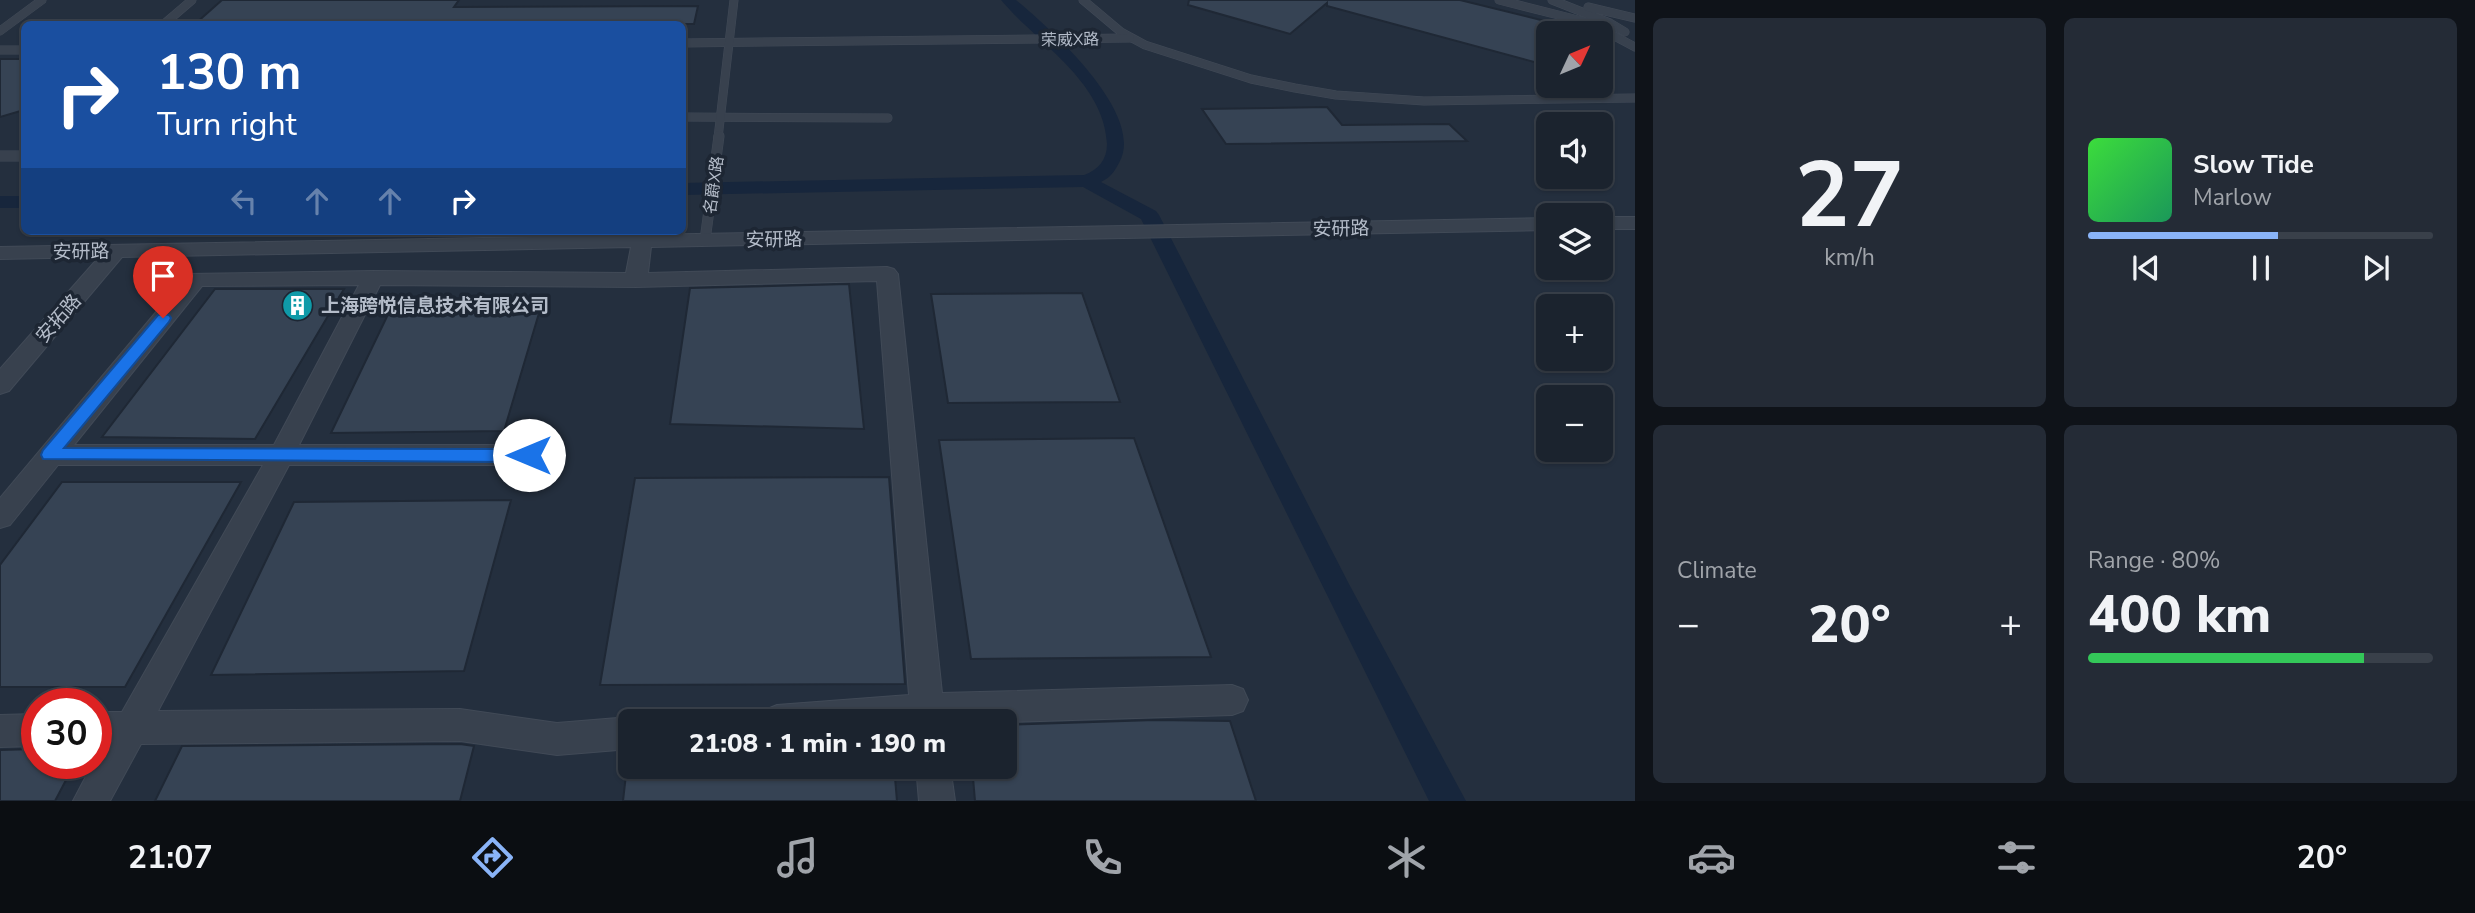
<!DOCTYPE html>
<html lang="en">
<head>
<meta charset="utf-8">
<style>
  body { margin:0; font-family:"Nunito Sans","Noto Sans SC",sans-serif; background:#242b36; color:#f1f3f6; height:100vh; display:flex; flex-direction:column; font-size:26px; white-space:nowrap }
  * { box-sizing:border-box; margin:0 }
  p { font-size:23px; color:#a0a4aa }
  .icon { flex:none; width:38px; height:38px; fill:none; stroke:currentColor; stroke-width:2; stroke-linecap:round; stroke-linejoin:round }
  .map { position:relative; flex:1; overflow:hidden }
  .details { display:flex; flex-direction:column; gap:18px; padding:18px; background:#0f1319; width:840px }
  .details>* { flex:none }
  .top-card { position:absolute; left:21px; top:21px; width:665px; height:214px; border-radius:10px; box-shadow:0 2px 5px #0004,0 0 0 2px #39404a; background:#1a4fa0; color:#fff; overflow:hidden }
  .needle { width:46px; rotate:46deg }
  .buttons { position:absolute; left:1536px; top:21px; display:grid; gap:14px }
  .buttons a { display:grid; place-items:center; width:77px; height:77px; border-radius:10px; background:#1b232e; box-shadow:0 2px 5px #0004,0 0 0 2px #39404a; font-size:35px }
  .speed { position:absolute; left:21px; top:688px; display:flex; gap:14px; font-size:35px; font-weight:700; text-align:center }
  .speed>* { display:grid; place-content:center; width:91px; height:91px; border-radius:50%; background:#1b232e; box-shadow:0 2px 5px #0004,0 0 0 2px #39404a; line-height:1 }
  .speed .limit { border:10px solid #d22; background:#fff; color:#111 }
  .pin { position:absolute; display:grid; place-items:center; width:60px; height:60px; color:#fff; margin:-72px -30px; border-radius:50% 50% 50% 0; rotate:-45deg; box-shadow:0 0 7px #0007 }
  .pin .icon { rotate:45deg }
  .me { position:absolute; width:77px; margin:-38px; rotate:270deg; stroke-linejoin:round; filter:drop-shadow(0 0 5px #0008) }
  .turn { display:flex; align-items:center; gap:24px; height:147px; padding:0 21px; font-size:32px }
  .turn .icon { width:91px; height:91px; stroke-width:2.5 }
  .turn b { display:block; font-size:49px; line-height:60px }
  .lanes { display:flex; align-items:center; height:66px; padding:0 21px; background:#0003; justify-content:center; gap:35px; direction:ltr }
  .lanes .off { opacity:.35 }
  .big { font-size:52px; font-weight:800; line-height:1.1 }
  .details .card { flex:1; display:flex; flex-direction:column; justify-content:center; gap:10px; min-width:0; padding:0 24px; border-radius:10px; background:#242b36 }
  .details .dial { align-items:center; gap:0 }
  .dial b { font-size:91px; line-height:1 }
  .song { display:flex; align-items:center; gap:21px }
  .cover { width:84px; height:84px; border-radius:10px; background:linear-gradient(135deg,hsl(120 70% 55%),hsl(150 70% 35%)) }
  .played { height:7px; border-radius:4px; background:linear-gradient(90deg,#8ab4f8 55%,#39404a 55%) }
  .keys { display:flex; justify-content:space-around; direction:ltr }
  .heat { display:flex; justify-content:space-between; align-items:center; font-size:38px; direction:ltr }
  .charge { height:10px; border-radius:5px; background:linear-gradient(90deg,#34c759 80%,#39404a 0) }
  .details .tiles { flex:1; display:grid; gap:18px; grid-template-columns:repeat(2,1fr) }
  .trip { position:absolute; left:618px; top:709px; width:399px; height:70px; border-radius:10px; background:#1b232e; box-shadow:0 2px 5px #0004,0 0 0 2px #39404a; font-weight:800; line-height:70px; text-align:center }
  .tabs { display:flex; height:112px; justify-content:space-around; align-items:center; background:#0b0e12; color:#a0a4aa }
  .tabs .icon { width:49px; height:49px }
  .tabs .current { color:#8ab4f8 }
  .tabs b { font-size:32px; color:#f1f3f6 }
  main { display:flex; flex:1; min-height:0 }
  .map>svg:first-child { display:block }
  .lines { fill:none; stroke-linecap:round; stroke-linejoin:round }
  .canal { fill:#17263c; fill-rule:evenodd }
  .building { fill:#364354; stroke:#1f2835; stroke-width:2 }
  .lane-far1-casing { stroke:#414a57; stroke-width:9 }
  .lane-casing { stroke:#414a57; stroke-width:11 }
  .street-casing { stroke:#414a57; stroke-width:2 }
  .lane-far1 { stroke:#38414e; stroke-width:8 }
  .lane { stroke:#38414e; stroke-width:10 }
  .street { fill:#38414e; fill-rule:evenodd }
  .route { fill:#1a73e8; stroke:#114b97; stroke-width:2 }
  .labels { text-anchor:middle; stroke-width:7; stroke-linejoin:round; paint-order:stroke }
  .far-street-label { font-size:16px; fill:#b4bcc9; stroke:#1d2633 }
  .street-label { font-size:19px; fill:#b4bcc9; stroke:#1d2633 }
  .poi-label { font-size:19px; font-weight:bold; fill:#b4bcc9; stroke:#1d2633; text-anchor:start }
</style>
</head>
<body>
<main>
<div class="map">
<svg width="1635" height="801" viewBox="0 0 1635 801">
  <rect width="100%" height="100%" fill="#242f3e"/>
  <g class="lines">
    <g class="canal">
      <path d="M1001 0H1016C1050 28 1147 115 1119 163 1114 172 1111 177 1101 182L1156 211 1159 215 1349 584 1466 801H1429L1141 219 1083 187 682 195V183L1084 175C1098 170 1107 160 1107 144 1104 81 1037 43 1001 0Z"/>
      <rect x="0" y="196" width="24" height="12"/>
    </g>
  </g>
  <g class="building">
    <polygon points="222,0 459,0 454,7 698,6 694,24 195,24"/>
    <polygon points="1189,0 1460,0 1549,22 1549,66 1327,6 1327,3 1290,34 1188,5"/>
    <polygon points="0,59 24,59 24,110 0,117"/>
    <polygon points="1327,107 1342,125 1449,124 1467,141 1226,144 1202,109"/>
    <polygon points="849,284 864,429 670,424 690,288"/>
    <polygon points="215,289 344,289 255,439 102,437"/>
    <polygon points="1082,293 1120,402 948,403 931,294"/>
    <polygon points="542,303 504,431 331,433 393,304"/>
    <polygon points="1134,438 1211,657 971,659 939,440"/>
    <polygon points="889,477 905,684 600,685 635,478"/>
    <polygon points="62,482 241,482 125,687 0,687 0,565"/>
    <polygon points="511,500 464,671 211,675 294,502"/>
    <polygon points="1155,720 1230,721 1256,801 975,801 972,766 1004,766 1004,725"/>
    <polygon points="460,744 474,746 460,801 155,801 182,746"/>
    <polygon points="37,749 37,763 75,763 55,801 0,801 0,750"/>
    <polygon points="627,766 894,766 897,801 623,801"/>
  </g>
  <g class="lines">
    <defs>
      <g id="lane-far1">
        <polyline points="1083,0 1121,32 1145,45 1251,79 1295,88 1336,95 1424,101 1635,98"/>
        <polyline points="1499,0 1590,23 1635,47"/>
        <polyline points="1552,0 1610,23 1625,32"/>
        <polyline points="1588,7 1635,18"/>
        <polyline points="164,24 192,0"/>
        <polyline points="0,31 42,0"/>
        <polyline points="682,43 1130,38"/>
        <polyline points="0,50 24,50"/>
        <polyline points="682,117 888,118"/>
        <polyline points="718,138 734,0"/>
      </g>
      <g id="lane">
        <polyline points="0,156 24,156"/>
        <polyline points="705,240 719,136"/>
      </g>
      <g id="street">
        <rect x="1601" y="217" width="34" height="12"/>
        <path d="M1549 218V230L651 247 648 273 887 267 894 269 898 274 942 693 1232 685 1243 689 1248 700 1243 711 1232 715 1004 722 761 721 765 710 777 705 909 695 877 281 636 287 380 285 299 445H529L538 448 542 455 538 462 529 465H289L158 711 460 709 557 723 630 717 641 721H630V749L557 755 460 741 141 744 110 801H73L93 763H96L104 744H96V712H122L263 465H58L10 525 0 528V498L188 274 373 271 626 273 631 247 122 257 9 391 0 394V369L99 257 0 259V247ZM359 285 274 445H74L202 286Z"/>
        <polygon points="37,714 37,746 0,747 0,715"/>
        <polygon points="916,766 950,766 955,801 919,801"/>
      </g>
    </defs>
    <use href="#lane-far1" class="lane-far1-casing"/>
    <use href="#lane" class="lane-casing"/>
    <use href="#street" class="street-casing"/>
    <use href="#lane-far1" class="lane-far1"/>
    <use href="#lane" class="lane"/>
    <use href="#street" class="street"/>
  </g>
  <polygon class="route" points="163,314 169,315 171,318 169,322 64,448 529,449 535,451 537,455 535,460 529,462 43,459 41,455 43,450 158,315"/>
  <defs>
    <symbol id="building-disc" viewBox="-11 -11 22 22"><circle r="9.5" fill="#0f9aa8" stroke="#1d2633"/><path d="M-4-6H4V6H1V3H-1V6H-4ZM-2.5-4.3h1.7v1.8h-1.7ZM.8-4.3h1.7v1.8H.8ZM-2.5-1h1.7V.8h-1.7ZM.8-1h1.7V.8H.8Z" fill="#fff"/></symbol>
  </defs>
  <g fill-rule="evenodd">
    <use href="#building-disc" x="280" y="288" width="35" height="35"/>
  </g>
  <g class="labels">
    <g class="far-street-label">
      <text transform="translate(1070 39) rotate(-1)" y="6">荣威X路</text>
      <text transform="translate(713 185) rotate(-82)" y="6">名爵X路</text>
    </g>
    <g class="street-label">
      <text transform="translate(1341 228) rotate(-1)" y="7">安研路</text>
      <text transform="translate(774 239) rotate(-1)" y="7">安研路</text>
      <text transform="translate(81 251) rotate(-1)" y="7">安研路</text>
      <text transform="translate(58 318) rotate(-49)" y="7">安拓路</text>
    </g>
    <g class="poi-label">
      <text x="321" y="312">上海跨悦信息技术有限公司</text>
    </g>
  </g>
</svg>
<div class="buttons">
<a><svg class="needle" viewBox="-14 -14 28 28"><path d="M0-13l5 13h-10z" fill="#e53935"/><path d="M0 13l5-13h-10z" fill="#a0a4aa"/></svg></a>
<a><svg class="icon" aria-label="sound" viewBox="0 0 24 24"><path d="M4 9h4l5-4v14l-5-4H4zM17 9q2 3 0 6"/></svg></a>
<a><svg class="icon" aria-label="layers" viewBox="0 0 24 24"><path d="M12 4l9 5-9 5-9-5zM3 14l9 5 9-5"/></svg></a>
<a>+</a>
<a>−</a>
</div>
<div class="speed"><div class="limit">30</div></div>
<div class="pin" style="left:163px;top:318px;background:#d93025"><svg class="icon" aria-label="arrive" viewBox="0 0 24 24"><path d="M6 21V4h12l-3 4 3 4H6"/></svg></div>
<svg class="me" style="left:529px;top:455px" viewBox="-20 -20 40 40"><circle r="19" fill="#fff"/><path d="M0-13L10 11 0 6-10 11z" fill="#1a73e8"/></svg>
<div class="trip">21:08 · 1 min · 190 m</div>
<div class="top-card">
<div class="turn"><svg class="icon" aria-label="right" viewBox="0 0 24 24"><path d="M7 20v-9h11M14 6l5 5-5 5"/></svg><div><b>130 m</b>Turn right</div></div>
<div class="lanes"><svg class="icon off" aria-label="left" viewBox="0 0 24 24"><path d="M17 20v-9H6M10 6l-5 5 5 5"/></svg><svg class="icon off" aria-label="ahead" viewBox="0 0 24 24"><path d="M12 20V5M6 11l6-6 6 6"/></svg><svg class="icon off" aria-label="ahead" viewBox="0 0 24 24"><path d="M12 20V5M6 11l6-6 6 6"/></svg><svg class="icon" aria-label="right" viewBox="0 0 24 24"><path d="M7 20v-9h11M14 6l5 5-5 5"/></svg></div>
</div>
</div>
<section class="details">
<div class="tiles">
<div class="card dial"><b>27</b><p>km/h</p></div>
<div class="card">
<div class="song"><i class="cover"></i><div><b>Slow Tide</b><p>Marlow</p></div></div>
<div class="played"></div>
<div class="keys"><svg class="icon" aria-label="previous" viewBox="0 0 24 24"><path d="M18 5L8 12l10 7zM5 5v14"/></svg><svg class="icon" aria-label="pause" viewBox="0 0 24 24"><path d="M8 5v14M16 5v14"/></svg><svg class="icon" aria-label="next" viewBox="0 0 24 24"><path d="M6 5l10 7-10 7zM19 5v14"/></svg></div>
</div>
<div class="card"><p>Climate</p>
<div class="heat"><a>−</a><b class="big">20°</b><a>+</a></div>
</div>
<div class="card"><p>Range · 80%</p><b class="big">400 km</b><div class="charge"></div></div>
</div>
</section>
</main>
<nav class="tabs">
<b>21:07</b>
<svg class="icon current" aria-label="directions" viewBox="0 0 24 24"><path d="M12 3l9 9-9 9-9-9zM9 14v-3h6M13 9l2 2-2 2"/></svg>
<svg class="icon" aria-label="music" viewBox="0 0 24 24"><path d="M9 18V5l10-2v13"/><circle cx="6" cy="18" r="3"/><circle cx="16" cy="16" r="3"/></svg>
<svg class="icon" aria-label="phone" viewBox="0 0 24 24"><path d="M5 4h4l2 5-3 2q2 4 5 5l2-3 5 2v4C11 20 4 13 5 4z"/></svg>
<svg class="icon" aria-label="climate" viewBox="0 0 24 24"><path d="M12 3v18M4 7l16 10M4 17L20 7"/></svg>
<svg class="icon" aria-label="car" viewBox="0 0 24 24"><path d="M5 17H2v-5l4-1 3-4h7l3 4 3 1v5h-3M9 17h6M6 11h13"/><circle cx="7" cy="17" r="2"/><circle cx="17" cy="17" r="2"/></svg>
<svg class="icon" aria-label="filters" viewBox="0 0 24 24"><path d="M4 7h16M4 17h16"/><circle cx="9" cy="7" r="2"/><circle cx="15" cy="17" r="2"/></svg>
<b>20°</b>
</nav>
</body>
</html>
